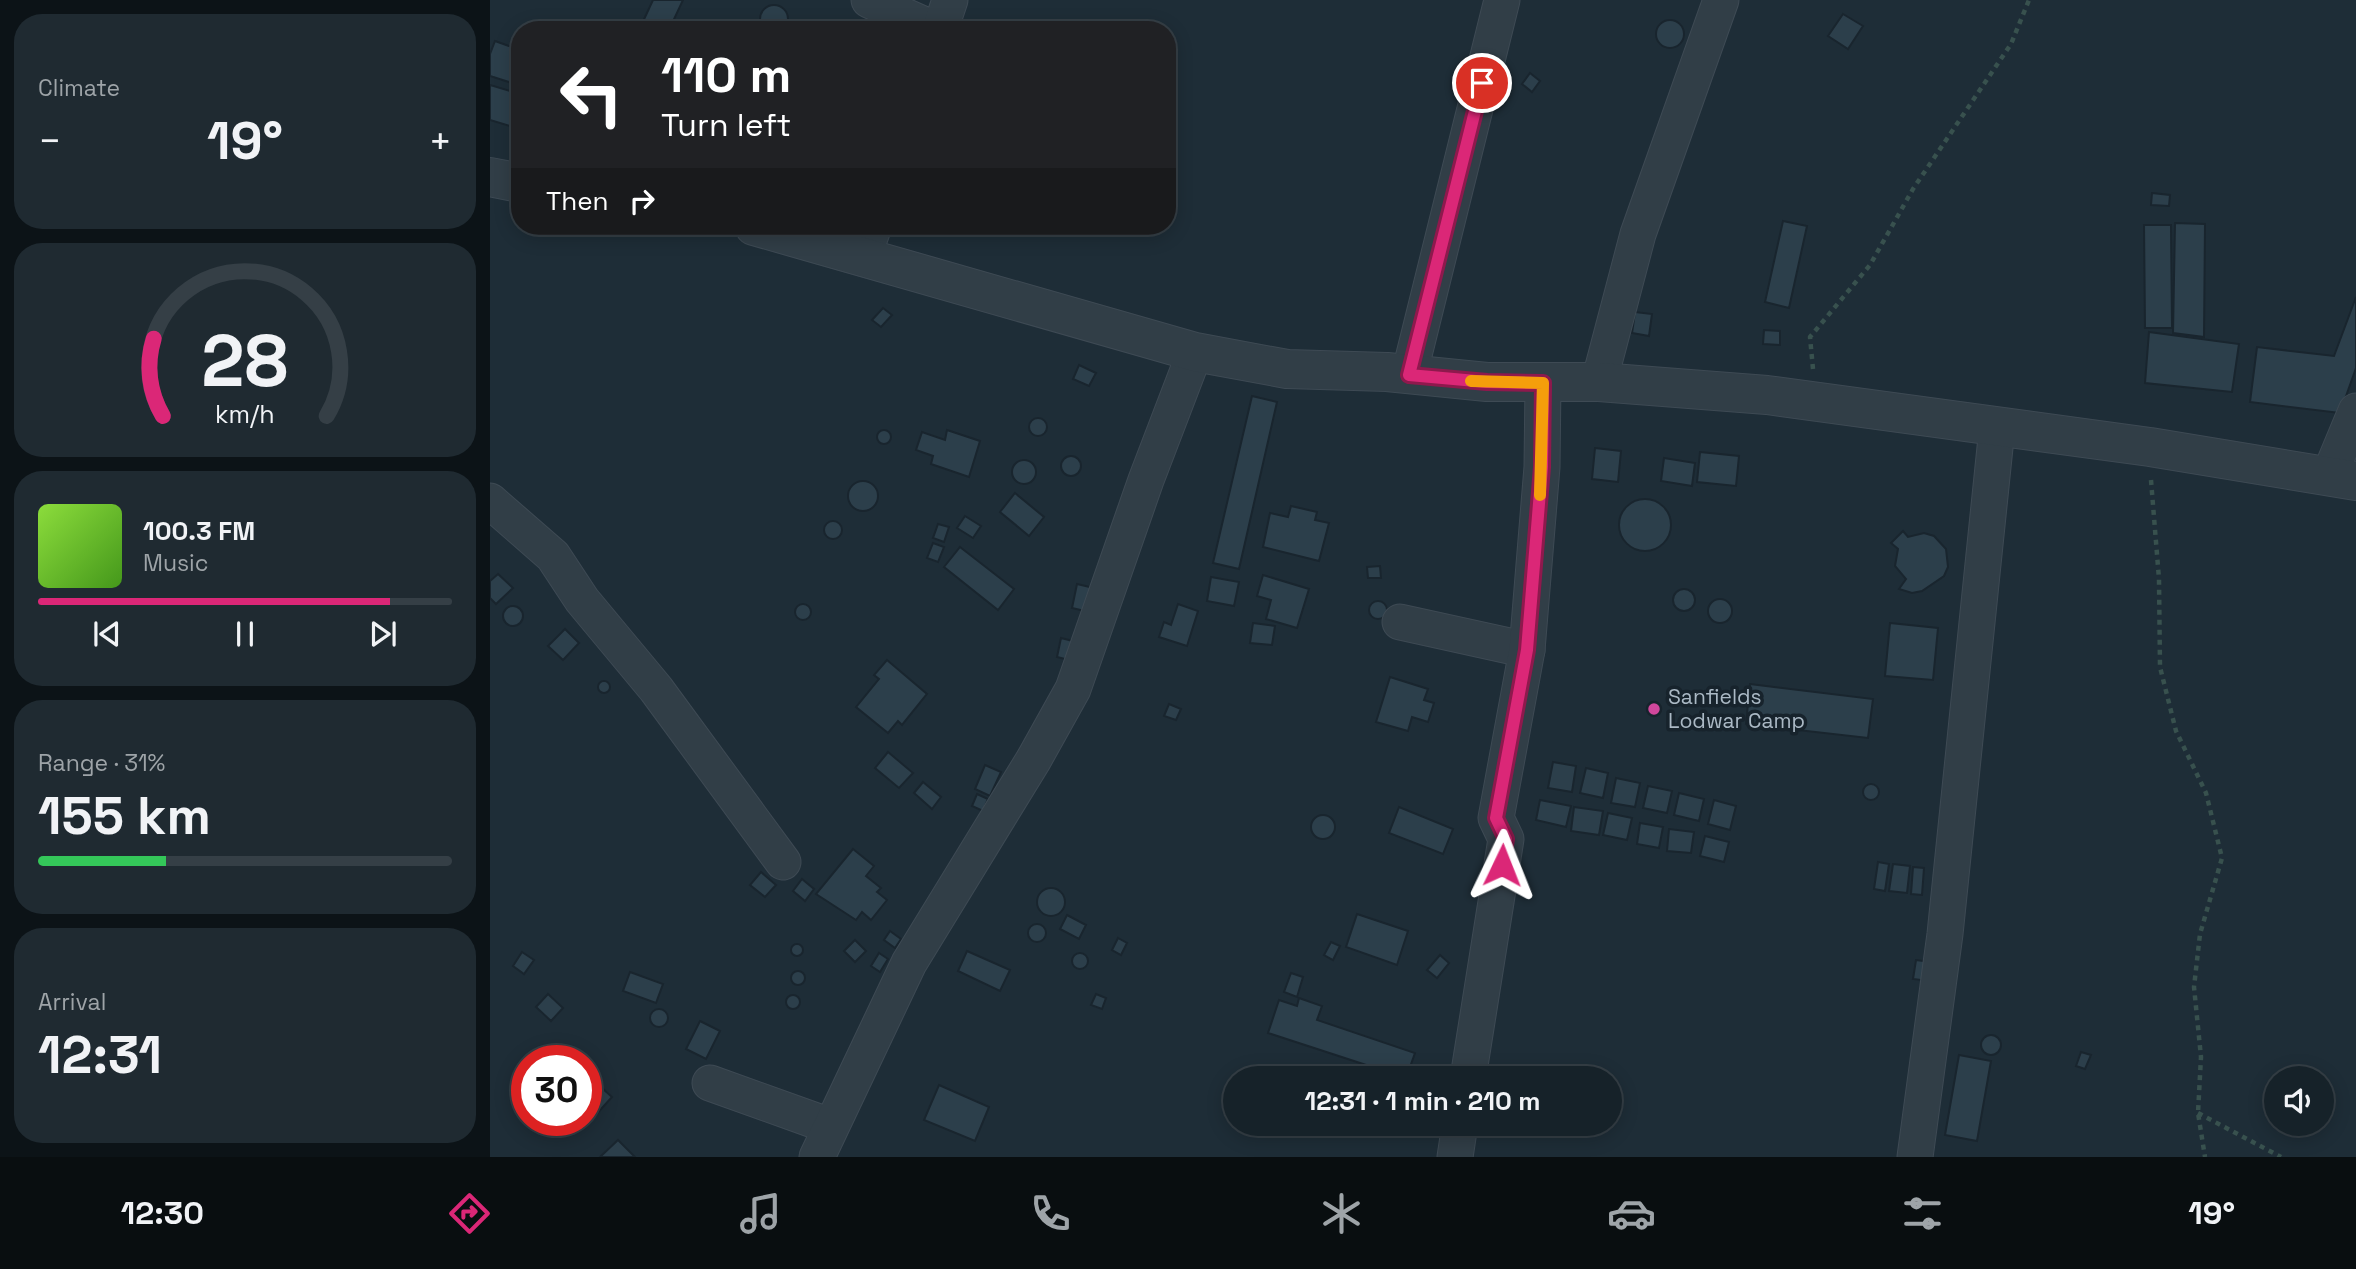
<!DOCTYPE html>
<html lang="en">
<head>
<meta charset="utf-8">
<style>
  body { margin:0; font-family:"Space Grotesk",sans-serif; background:#1f2a31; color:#f1f3f6; height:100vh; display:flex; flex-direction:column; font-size:26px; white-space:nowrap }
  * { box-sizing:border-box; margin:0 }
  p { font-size:23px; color:#9ea4a8 }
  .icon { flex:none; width:38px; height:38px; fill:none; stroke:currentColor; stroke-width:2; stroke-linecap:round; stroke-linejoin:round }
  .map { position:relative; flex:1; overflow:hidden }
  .details { display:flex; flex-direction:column; gap:14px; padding:14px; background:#0c1317; width:490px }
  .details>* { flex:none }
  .guide { position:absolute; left:21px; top:21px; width:665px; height:214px; border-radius:28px; box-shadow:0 4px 18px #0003,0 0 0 2px #353f46; background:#202124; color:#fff; overflow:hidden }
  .fabs { position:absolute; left:1774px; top:1066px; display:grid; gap:14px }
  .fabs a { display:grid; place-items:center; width:70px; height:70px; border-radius:50%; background:#162229; box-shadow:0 4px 18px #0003,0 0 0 2px #353f46; font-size:35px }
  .speed { position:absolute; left:21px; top:1045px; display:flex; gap:14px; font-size:35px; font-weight:700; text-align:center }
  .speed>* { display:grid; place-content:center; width:91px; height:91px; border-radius:50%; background:#162229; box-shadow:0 4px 18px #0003,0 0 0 2px #353f46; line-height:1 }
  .speed .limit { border:10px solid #d22; background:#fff; color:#111 }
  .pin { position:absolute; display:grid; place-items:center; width:60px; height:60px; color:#fff; margin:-30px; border:4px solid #fff; border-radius:50%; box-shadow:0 2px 7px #0007 }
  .me { position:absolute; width:77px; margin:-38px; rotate:2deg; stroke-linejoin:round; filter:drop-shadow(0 0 5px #0008) }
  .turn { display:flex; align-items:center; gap:24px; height:147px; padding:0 35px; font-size:32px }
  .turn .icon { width:91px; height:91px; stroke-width:2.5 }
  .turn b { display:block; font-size:49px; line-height:60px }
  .then { display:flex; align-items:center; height:66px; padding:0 35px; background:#0003; gap:14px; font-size:26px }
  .big { font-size:52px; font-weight:800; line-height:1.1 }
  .details .widget { flex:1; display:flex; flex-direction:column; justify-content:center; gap:10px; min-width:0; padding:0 24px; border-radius:28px; background:#1f2a31 }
  .details .dial { align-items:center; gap:0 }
  .dial svg { height:182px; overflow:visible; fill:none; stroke:#353f46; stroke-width:7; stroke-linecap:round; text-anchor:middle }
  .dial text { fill:#f1f3f6; stroke:none }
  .song { display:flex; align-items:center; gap:21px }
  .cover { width:84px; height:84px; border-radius:10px; background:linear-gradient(135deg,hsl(90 70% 55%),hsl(100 70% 35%)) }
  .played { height:7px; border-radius:4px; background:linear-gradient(90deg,#db2777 85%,#353f46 85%) }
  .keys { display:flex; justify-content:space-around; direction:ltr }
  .heat { display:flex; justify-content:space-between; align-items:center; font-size:38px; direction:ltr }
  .charge { height:10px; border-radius:5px; background:linear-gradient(90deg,#34c759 31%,#353f46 0) }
  .trip { position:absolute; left:733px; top:1066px; width:399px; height:70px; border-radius:35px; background:#162229; box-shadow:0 4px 18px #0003,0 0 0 2px #353f46; font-weight:800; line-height:70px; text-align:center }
  .tabs { display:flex; height:112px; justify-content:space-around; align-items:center; background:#090e10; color:#9ea4a8 }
  .tabs .icon { width:49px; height:49px }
  .tabs .on { color:#db2777 }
  .tabs b { font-size:32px; color:#f1f3f6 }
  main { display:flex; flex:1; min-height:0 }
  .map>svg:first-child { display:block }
  .building { fill:#2c3f4b; stroke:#19252e; stroke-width:2 }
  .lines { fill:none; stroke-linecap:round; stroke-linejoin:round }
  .minor-casing { stroke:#3e4a54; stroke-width:37 }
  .tertiary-casing { stroke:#3e4a54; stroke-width:40 }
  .path { stroke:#38514e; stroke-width:4.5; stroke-dasharray:5 5; stroke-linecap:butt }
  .minor { stroke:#313e47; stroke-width:35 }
  .tertiary { stroke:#313e47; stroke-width:38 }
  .route-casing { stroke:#8e194d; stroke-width:18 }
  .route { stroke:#db2777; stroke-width:12 }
  .slow { stroke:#f59e0b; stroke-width:12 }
  .hotel-dot { fill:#d1479c; stroke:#17232c; stroke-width:2.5 }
  .labels { text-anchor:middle; stroke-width:7; stroke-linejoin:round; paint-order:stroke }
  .poi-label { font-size:21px; fill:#abb9c5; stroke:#17232c; text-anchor:start }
</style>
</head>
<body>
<main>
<section class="details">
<div class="widget"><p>Climate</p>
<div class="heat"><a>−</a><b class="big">19°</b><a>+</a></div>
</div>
<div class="widget dial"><svg viewBox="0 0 100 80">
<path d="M14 69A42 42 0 1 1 86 69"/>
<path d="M14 69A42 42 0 0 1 10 35" stroke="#db2777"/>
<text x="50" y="56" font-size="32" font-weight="700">28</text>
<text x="50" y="72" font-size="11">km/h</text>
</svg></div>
<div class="widget">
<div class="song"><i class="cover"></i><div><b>100.3 FM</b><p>Music</p></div></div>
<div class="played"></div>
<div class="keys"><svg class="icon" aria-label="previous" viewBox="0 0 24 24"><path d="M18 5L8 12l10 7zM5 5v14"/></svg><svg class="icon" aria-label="pause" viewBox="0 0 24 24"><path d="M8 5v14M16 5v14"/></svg><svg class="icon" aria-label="next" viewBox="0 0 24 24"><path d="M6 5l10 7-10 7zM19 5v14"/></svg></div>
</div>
<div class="widget"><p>Range · 31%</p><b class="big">155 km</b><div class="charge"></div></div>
<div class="widget"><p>Arrival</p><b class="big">12:31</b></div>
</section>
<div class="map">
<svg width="1866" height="1157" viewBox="0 0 1866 1157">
  <rect width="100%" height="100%" fill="#1e2d37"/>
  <g class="building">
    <polygon points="163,0 193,0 179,30 149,30"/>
    <circle cx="284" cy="19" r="14"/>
    <polygon points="1353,14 1373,26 1358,49 1338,36"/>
    <circle cx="1180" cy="34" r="14"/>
    <polygon points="5,41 30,50 30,77 25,84 0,76 0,54"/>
    <polygon points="1040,73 1050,81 1042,92 1032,84"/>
    <polygon points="0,85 30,94 30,129 0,120"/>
    <polygon points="1662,193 1680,195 1679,206 1661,205"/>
    <polygon points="1293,221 1317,226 1299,308 1275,302"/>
    <polygon points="1685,223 1715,224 1714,337 1683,333"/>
    <polygon points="1654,225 1681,225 1682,328 1655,328"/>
    <polygon points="1866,297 1866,368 1850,413 1760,402 1767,347 1844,356"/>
    <polygon points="393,308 402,315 391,327 382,320"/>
    <polygon points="1145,312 1162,314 1159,336 1142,333"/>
    <polygon points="1274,330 1290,331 1290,345 1273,344"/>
    <polygon points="1659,332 1749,344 1742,392 1655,383"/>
    <polygon points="589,365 606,373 599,386 583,379"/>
    <polygon points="762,396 787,402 749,569 723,563"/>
    <circle cx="548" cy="427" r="9"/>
    <polygon points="457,430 490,441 479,477 441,464 443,456 426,450 432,432 455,440"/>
    <circle cx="394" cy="437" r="7"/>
    <polygon points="1105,448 1131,451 1128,482 1102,479"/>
    <polygon points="1210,452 1249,456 1246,486 1207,482"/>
    <circle cx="581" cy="466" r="10"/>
    <polygon points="1174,458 1205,463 1202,486 1171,481"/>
    <circle cx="534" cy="472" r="12"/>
    <circle cx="373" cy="496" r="15"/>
    <polygon points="525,493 554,517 539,536 510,512"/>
    <circle cx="1155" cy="525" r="26"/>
    <polygon points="801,506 827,512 825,520 839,523 829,561 773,547 780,513 798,517"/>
    <polygon points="475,516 491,526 483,538 467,528"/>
    <circle cx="343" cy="530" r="9"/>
    <polygon points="448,524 459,527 454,542 443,538"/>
    <polygon points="1413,531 1418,537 1434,533 1444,536 1456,549 1458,567 1454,576 1432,591 1422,593 1409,589 1416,579 1405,566 1408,549 1401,543"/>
    <polygon points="443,543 454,547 448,562 437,558"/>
    <polygon points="470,547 524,589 508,610 454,567"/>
    <polygon points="890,566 891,578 878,578 877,567"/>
    <polygon points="8,574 23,588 6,604 0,598 0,581"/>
    <polygon points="773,575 819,589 807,628 776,619 781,600 767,596"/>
    <polygon points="721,577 749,582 744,606 717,601"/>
    <polygon points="587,584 604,588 599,612 582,608"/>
    <circle cx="1194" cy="600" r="11"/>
    <circle cx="1230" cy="611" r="12"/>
    <circle cx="888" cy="610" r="9"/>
    <polygon points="688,604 708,611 697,646 669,637 674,622 681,625"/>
    <circle cx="313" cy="612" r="8"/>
    <circle cx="23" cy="616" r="10"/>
    <polygon points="763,623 785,626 782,645 760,643"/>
    <polygon points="1400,623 1448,628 1443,680 1395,676"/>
    <polygon points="75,629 89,643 73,660 58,646"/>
    <polygon points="571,638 587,642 583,661 567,657"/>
    <polygon points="397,660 437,694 412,725 408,721 398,733 366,707 389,679 384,675"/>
    <polygon points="900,677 938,689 934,700 944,703 938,722 922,717 918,731 886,722"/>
    <circle cx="114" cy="687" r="6"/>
    <polygon points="1260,684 1383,699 1378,738 1256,724"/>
    <polygon points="679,704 691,709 686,720 674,716"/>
    <polygon points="398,752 423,773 409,788 385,768"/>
    <polygon points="1063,762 1086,766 1082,792 1058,788"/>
    <polygon points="495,765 511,772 500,796 485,789"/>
    <polygon points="1096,768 1118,773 1113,798 1090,793"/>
    <polygon points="1126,778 1150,783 1145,807 1121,803"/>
    <polygon points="433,782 451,797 442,809 424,793"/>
    <circle cx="1381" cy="792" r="8"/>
    <polygon points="1158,786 1182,791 1177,813 1153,808"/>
    <polygon points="1189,793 1214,799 1209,821 1184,815"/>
    <polygon points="487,794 498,799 493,811 482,806"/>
    <polygon points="1050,800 1081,806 1076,827 1046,820"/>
    <polygon points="1224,800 1246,806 1240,830 1218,824"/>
    <polygon points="909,807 963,829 953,854 899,833"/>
    <polygon points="1084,807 1113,811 1109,835 1081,831"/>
    <polygon points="1118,813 1142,818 1137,840 1113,835"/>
    <circle cx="833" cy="827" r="12"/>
    <polygon points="1150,823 1173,827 1169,848 1147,844"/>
    <polygon points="1179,829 1204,832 1201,853 1177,851"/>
    <polygon points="1215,836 1239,842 1234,862 1210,856"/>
    <polygon points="363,849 384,866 376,876 391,888 387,892 397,900 381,920 372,912 366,920 326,894"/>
    <polygon points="1388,862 1399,864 1395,891 1384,889"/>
    <polygon points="1403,864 1420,866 1417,893 1399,891"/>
    <polygon points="1423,867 1434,868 1432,895 1421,894"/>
    <polygon points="271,872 286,885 275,897 260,885"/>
    <polygon points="312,879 324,889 315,901 303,891"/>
    <circle cx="561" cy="902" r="14"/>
    <polygon points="867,914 918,931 907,965 856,947"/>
    <polygon points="577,915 596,925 589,939 570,929"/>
    <circle cx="547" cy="933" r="9"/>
    <polygon points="400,931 411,939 405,948 394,940"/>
    <polygon points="628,938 637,943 631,955 622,950"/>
    <polygon points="365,940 376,951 365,962 354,951"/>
    <polygon points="841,942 850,946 843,960 834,955"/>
    <circle cx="307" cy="950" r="6"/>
    <polygon points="477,951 520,970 510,991 468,971"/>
    <polygon points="32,952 44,960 34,974 23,966"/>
    <circle cx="590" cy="961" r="8"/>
    <polygon points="389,953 398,959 390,972 381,966"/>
    <polygon points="950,955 959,963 947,978 937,970"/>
    <polygon points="1426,960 1441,962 1439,981 1423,979"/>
    <circle cx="308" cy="978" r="7"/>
    <polygon points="140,972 173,984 166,1003 133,991"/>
    <polygon points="801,973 813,977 807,997 794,992"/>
    <polygon points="58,994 73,1008 61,1021 46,1007"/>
    <polygon points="606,994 616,998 612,1009 601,1005"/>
    <circle cx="303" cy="1002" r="7"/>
    <polygon points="809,998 832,1006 827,1020 925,1053 916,1078 778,1033 789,1000 807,1006"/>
    <circle cx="169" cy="1018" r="9"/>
    <polygon points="210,1021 230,1031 216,1059 196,1049"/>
    <circle cx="1501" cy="1045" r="10"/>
    <polygon points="1591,1052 1601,1055 1595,1069 1586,1066"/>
    <polygon points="1469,1055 1501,1061 1487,1141 1455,1135"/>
    <polygon points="449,1085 499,1107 485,1141 434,1120"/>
    <polygon points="112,1088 122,1097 102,1119 96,1114 96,1104"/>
    <polygon points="128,1140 145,1157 110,1157"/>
  </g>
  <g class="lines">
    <defs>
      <g id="minor">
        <polyline points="379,0 446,30"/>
        <polyline points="450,30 460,0"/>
        <polyline points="373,257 384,226"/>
        <polyline points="919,375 1012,0"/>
        <polyline points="1109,382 1148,234 1231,0"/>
        <polyline points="1839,476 1866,411"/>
        <polyline points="0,501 63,556 92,600 166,689 293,862"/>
        <polyline points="910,622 1037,650"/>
        <polyline points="978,1078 1016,839 1006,818 1037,650 1052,467 1053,383"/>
        <polyline points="220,1083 340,1126"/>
        <polyline points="327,1157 419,963 544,759 583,689 656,480 705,352"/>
        <polyline points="965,1157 970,1124"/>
        <polyline points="1425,1157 1455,934 1507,428"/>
      </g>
      <g id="tertiary">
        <polyline points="0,177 30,183"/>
        <polyline points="264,226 705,352 797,369 897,372 997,382 1109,382 1277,395 1660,447 1866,481"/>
      </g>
    </defs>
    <use href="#minor" class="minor-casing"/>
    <use href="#tertiary" class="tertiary-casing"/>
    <g class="path">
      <polyline points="1323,369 1320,337 1380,265 1423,189 1521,44 1539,0"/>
      <polyline points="1661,480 1669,579 1670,667 1686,731 1716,793 1732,858 1710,934 1704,987 1711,1057 1708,1113 1715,1157"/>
      <polyline points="1708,1113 1791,1157"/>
    </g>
    <use href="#minor" class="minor"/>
    <use href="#tertiary" class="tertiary"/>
  </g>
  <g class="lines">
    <defs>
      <polyline id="route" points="992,83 919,375 997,382 1053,383 1052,467 1037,650 1006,818 1016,839 1012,865"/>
    </defs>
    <use href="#route" class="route-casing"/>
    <use href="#route" class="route"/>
    <polyline class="slow" points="981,381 1053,383 1050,495"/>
  </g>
  <circle class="hotel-dot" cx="1164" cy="709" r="7"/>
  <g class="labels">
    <g class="poi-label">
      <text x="1178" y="704">Sanfields<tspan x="1178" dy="24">Lodwar Camp</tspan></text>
    </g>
  </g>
</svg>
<div class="fabs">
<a><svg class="icon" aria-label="sound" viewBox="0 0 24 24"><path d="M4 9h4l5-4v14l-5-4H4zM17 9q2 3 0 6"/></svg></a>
</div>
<div class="speed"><div class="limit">30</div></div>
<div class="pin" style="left:992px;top:83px;background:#d93025"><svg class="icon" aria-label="arrive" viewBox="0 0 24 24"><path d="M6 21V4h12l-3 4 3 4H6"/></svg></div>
<svg class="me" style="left:1012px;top:865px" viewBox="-20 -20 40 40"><path d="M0-17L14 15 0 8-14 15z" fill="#db2777" stroke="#fff" stroke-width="4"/></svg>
<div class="trip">12:31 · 1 min · 210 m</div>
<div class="guide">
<div class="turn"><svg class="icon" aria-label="left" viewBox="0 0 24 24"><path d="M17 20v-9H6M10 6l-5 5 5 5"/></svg><div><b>110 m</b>Turn left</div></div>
<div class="then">Then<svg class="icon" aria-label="right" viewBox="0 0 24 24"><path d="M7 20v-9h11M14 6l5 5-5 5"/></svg></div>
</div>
</div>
</main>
<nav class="tabs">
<b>12:30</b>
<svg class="icon on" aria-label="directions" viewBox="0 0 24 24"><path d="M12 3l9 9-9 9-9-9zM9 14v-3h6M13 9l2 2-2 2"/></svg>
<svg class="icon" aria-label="music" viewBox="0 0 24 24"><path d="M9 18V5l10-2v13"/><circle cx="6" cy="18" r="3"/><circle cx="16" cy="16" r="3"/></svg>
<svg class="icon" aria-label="phone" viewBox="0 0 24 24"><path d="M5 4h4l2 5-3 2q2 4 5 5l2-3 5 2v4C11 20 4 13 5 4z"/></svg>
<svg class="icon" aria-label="climate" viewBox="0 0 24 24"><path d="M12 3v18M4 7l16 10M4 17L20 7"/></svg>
<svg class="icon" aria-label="car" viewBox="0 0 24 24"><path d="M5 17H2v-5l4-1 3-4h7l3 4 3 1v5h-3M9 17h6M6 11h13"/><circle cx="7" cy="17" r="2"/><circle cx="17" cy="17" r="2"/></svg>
<svg class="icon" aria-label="filters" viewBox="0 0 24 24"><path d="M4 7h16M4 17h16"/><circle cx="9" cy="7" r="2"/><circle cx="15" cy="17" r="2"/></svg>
<b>19°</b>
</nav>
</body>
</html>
